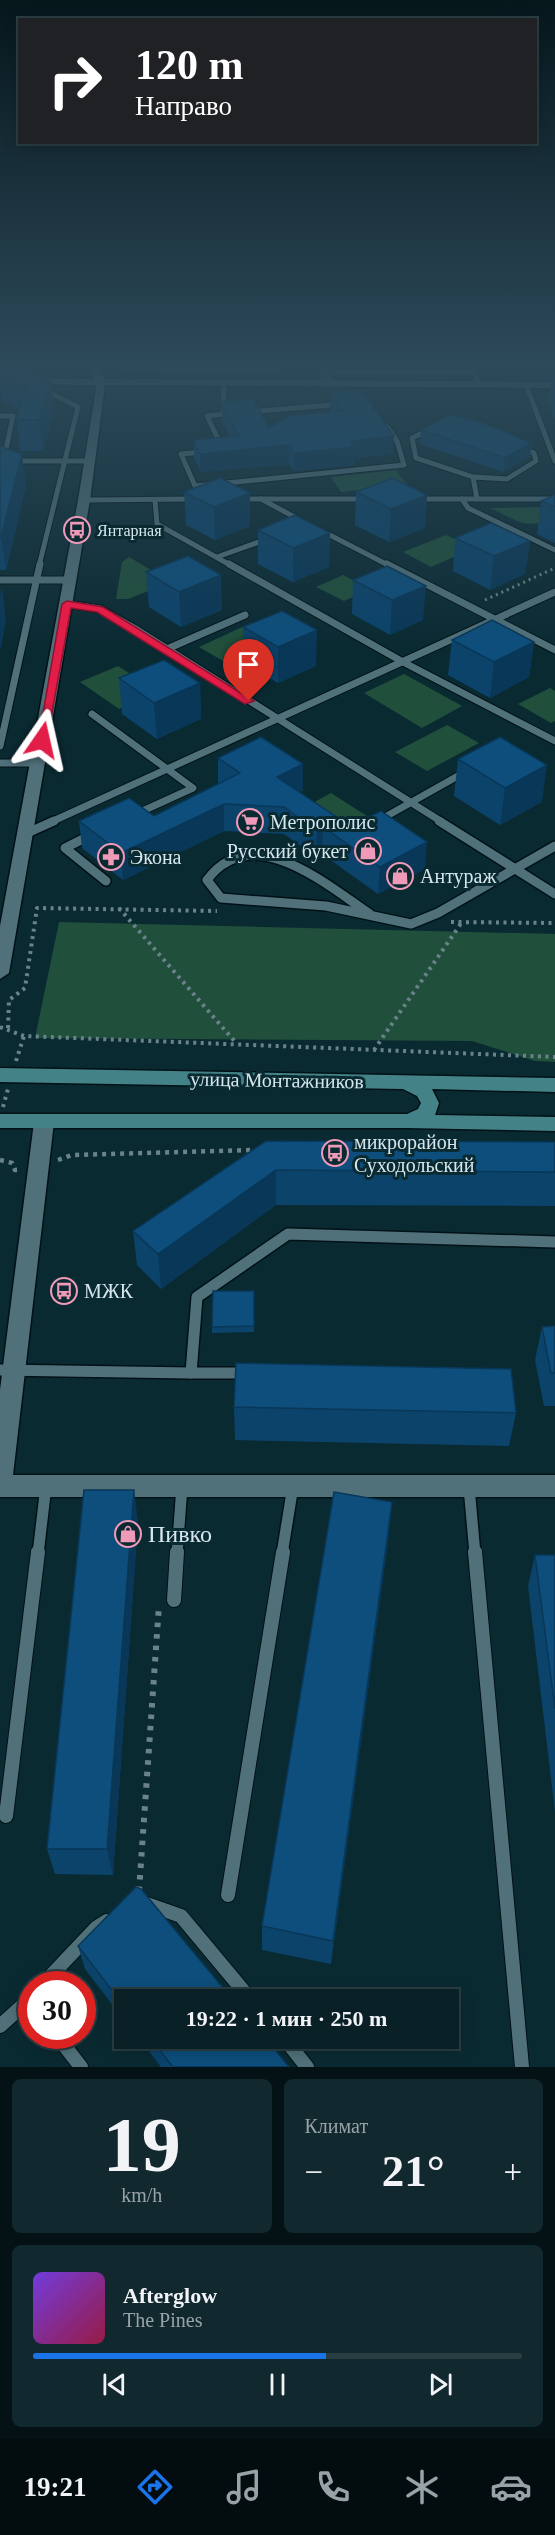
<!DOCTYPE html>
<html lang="ru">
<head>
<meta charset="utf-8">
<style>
  body { margin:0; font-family:Georgia,serif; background:#11282e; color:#f1f3f6; height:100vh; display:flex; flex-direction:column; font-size:22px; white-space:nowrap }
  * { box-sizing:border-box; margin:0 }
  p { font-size:20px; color:#98a3a7 }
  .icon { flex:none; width:33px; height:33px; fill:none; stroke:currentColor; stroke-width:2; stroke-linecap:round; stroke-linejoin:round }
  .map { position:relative; height:2067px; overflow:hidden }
  .sheet { display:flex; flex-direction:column; gap:12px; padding:12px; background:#041215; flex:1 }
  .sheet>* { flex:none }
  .banner { position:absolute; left:18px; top:18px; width:519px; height:126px; border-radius:0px; box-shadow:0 3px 15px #0003,0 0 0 2px #293e43; background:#202124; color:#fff; overflow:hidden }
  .speed { position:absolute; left:18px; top:1971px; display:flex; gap:12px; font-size:30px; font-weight:700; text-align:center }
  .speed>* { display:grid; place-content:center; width:78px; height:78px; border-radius:50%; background:#082026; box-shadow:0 3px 15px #0003,0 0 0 2px #293e43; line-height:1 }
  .speed .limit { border:9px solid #d22; background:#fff; color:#111 }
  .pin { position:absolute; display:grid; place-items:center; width:51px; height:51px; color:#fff; margin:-62px -26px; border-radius:50% 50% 50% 0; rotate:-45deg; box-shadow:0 0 6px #0007 }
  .pin .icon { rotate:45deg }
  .me { position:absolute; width:66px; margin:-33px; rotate:11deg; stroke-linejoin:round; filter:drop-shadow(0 0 4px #0008) }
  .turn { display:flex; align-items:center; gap:21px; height:126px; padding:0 18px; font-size:27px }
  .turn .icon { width:78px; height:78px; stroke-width:2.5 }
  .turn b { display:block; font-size:42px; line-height:51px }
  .big { font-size:45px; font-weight:700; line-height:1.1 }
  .sheet .card { flex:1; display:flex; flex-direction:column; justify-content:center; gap:9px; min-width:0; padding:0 21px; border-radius:9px; background:#11282e }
  .sheet .dial { align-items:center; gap:0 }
  .dial b { font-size:78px; line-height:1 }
  .song { display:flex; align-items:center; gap:18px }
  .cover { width:72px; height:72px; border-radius:9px; background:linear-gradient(135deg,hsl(260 70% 55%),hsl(340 70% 35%)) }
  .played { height:6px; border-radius:3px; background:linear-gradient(90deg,#1a73e8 60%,#293e43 60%) }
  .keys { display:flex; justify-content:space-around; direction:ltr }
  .heat { display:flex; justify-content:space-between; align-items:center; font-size:33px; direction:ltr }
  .sheet .tiles { flex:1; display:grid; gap:12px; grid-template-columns:1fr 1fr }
  .card:last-child { grid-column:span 2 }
  .trip { position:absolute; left:114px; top:1989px; width:345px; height:60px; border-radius:0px; background:#082026; box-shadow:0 3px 15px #0003,0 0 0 2px #293e43; font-weight:700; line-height:60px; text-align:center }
  .tab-bar { display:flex; height:96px; justify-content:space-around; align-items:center; background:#030d0f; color:#98a3a7 }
  .tab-bar .icon { width:42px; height:42px }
  .tab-bar .active { color:#1a73e8 }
  .tab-bar b { font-size:27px; color:#f1f3f6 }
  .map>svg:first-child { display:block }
  .green { fill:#204f3b }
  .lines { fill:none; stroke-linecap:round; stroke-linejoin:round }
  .lane-far4-casing { stroke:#001217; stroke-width:7 }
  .lane-far3-casing { stroke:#001217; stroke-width:9 }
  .lane-far2-casing { stroke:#001217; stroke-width:12 }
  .lane-far1-casing { stroke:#001217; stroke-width:14 }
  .lane-casing { stroke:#001217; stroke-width:16 }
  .street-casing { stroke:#001217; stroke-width:3 }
  .secondary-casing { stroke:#001217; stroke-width:3 }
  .path-far3 { stroke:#6a838a; stroke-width:3; stroke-dasharray:2 4; stroke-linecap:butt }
  .path-far2 { stroke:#6a838a; stroke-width:4; stroke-dasharray:3 4.5; stroke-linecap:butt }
  .path-far1 { stroke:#6a838a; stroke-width:4.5; stroke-dasharray:4 5; stroke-linecap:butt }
  .path { stroke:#6a838a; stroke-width:6; stroke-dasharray:4.5 7; stroke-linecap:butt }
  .lane-far4 { stroke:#51717a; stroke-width:5 }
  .lane-far3 { stroke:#51717a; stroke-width:7 }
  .lane-far2 { stroke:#51717a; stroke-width:9 }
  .lane-far1 { stroke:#51717a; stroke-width:11 }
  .lane { stroke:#51717a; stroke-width:14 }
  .street { fill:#51717a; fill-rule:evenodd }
  .secondary { fill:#438388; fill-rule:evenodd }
  .wall { fill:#0b436b }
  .shaded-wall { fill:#093757 }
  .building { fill:#0d4e7c; stroke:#093757; stroke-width:1.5 }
  .route { fill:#e11d48; stroke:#92132f; stroke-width:1.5 }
  .labels { text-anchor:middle; stroke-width:6; stroke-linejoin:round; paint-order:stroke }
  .far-poi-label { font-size:16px; fill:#d5e6ec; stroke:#0a2a32; text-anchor:start }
  .poi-label { font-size:20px; fill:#d5e6ec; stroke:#0a2a32; text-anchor:start }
  .street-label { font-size:20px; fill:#d5e6ec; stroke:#0a2a32 }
  .near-poi-label { font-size:24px; fill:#d5e6ec; stroke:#0a2a32; text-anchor:start }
</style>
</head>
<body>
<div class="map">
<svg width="555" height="2067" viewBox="0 0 555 2067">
  <rect width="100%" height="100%" fill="#0a2a32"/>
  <g class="green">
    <polygon points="396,470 407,485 341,492 331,477"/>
    <path d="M555 507V517C524 531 519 521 490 508Z"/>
    <polygon points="446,535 474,548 431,567 403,552"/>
    <polygon points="129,557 171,582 128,599 116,599 122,562"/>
    <polygon points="343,575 371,589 344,601 316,587"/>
    <polygon points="253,622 278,636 223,661 199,647"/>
    <polygon points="118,666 158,692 119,709 80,682"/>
    <polygon points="404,674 462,706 422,728 364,693"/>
    <polygon points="550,688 555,691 555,721 551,723 518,704"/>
    <polygon points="447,725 479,743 427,771 395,752"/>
    <polygon points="331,793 370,818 336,836 298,811"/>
    <polygon points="59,922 555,934 555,1062 535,1061 472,1041 35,1038"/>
  </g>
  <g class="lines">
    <defs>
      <g id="lane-far4">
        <polyline points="332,362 333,372 474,372"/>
        <polyline points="472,362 478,385"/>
        <polyline points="122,369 278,370 279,362"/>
        <polyline points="526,385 555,461"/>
        <polyline points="223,412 224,383"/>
        <polyline points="248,412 342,404"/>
        <polyline points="0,416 13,416 4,459"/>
        <polyline points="431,429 412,438 416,458 473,477 477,499"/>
        <polyline points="223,449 207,416 234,413"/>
        <polyline points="204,452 181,454 195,486 206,485 206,491"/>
        <polyline points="0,461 89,461"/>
        <polyline points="473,477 507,479 536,461 534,453 520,448"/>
        <polyline points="217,484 404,465 397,441 387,427"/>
        <polyline points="239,499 367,499"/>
        <polyline points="261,499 302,521"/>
        <polyline points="416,499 555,499"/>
        <polyline points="462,499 468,508 555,550"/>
        <polyline points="84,500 196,499"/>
        <polyline points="155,500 157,524 232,566"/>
        <polyline points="320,530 390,566"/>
        <polyline points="217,557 270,538"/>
        <polyline points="39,566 78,407 52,394 41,394"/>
      </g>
      <g id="lane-far3">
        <polyline points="229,564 403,662 555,741"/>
        <polyline points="387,564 555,650"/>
        <polyline points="0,580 71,580"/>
        <polyline points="67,604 100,609 134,628 442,822"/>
        <polyline points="167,649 245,615"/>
        <polyline points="92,714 193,788 136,814"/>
        <polyline points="0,746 40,564"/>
        <polyline points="0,763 37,763"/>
        <polyline points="378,821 465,772"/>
        <polyline points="51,822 555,592"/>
      </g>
      <g id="lane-far2">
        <polyline points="439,821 555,894"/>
        <polyline points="25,834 54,821"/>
        <polyline points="91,835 65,848 106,881"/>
        <path d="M370 914C328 886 252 819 207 880L221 898 326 906 411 924 438 913 555 846"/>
      </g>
      <g id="lane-far1">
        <polyline points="0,1370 191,1373 197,1297 288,1234 555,1242"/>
        <polyline points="191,1373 246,1373"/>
        <polyline points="469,1487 475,1554"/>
        <polyline points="38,1554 46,1486"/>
        <polyline points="177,1554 182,1486"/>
        <polyline points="282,1554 293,1486"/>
      </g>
      <g id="lane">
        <polyline points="475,1552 522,2067"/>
        <polyline points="174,1600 177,1552"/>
        <polyline points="6,1816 38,1552"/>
        <polyline points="228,1895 283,1552"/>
        <polyline points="147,1904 181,1916 251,2000"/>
        <polyline points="43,1984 96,1928 107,1921"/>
        <polyline points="0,2026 32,1997"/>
        <polyline points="57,2036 81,2067"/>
        <polyline points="284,2038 307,2067"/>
      </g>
      <g id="street">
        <polygon points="90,362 100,362 104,379 321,380 319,362 329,362 331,380 555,382 555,388 105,385 90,500 9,973 0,979 0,926 78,500 96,389 95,385 0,384 0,378 94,379"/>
        <polygon points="44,1115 51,1117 54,1122 13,1475 555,1475 555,1497 0,1497 0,1390 34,1122 37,1117"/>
      </g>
      <polygon id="secondary" points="0,1068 555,1078 555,1092 432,1089 439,1103 435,1115 555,1117 555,1131 407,1128 0,1128 0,1114 407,1114 418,1109 421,1103 417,1096 403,1089 0,1082"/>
    </defs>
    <use href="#lane-far4" class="lane-far4-casing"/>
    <use href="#lane-far3" class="lane-far3-casing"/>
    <use href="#lane-far2" class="lane-far2-casing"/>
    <use href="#lane-far1" class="lane-far1-casing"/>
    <use href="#lane" class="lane-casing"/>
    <use href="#street" class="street-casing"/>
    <use href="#secondary" class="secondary-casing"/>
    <polyline class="path-far3" points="485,600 555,568"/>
    <g class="path-far2">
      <polyline points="119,908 237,1044"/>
      <polyline points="451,922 555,923"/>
      <polyline points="0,1027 24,1036 555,1057"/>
      <polyline points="8,1028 9,1000 25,988 37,908 217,911"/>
      <polyline points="374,1050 462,922"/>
      <polyline points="16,1061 24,1036"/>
      <polyline points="3,1107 8,1089"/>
    </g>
    <g class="path-far1">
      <polyline points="0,1160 12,1163 15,1170 21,1170"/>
      <polyline points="58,1160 72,1155 254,1150"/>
    </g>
    <polyline class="path" points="139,1891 159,1605"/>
    <use href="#lane-far4" class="lane-far4"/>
    <use href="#lane-far3" class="lane-far3"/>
    <use href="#lane-far2" class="lane-far2"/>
    <use href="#lane-far1" class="lane-far1"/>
    <use href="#lane" class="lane"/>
    <use href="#street" class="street"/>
    <use href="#secondary" class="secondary"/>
  </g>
  <g class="wall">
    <polygon points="124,362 192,362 192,365 124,364"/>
    <polygon points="240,362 261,362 252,365 240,365"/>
    <rect x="346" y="362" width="47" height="5"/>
    <polygon points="437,362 469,362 468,367 438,367"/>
    <polygon points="475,362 512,362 511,369 479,369"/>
    <polygon points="0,369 51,381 54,410 43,451 20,451 17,420 20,409 1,399"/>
    <polygon points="552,372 555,372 555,418 554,418 548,402"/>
    <polygon points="331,393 394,436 393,454 355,458 354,465 294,471 289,464 201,472 194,459 194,440 230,437 222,420 221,402 269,428 331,412 330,410"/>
    <polygon points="421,430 531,443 530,457 503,472 420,444"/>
    <polygon points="0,446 26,486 6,570 0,570"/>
    <polygon points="184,492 250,526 215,540 186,525"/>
    <polygon points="356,492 427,495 425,528 389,542 355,525"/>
    <polygon points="555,495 555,543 537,534 541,501"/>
    <polygon points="258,530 330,533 329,567 293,582 258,564"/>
    <polygon points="455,538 530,541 525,574 490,590 453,571"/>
    <polygon points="387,566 423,620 390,635 352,614 353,580"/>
    <polygon points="146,572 222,610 181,627 149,607"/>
    <polygon points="243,627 316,666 278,683 244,663"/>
    <polygon points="452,640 534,642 529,677 490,698 448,675"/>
    <polygon points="119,678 200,683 201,719 157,739 122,714"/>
    <polygon points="218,758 303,790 299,792 350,826 425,869 378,894 322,854 316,857 284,834 224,831 123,880 82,848 79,821 154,816 218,784"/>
    <polygon points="458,759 542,802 500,825 454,796"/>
    <polygon points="266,1141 555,1142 555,1206 276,1205 161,1289 137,1265 133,1231"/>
    <polygon points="254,1291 254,1332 212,1333 212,1327"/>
    <polygon points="555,1326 555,1406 544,1406 535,1360 542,1327"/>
    <polygon points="234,1407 516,1413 509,1446 235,1440"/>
    <polygon points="138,1522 113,1875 55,1874 47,1849"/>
    <polygon points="389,1534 331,1964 262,1950 262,1926"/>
    <polygon points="535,1555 555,1555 555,1812 528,1586"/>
    <polygon points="78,1946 124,2000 124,2020 85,1969"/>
    <polygon points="139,2038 266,2038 289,2067 161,2067"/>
  </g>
  <g class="shaded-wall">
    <polygon points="40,362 62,362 41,369"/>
    <polygon points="251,362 261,362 252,365"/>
    <polygon points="51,381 54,410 43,451 39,420"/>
    <polygon points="394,436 393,454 355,458 354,465 294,471 294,453 351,441"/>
    <polygon points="531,443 530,457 503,472 505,458"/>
    <polygon points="289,445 289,464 201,472 200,454"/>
    <polygon points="22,454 26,486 6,570 1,537"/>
    <polygon points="250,493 250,526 215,540 214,507"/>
    <polygon points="427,495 425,528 389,542 391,509"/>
    <polygon points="330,533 329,567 293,582 293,548"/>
    <polygon points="530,541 525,574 490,590 494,556"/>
    <polygon points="221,575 222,610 181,627 179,592"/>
    <polygon points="426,586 423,620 390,635 392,600"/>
    <polygon points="2,587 6,621 0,652 0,595"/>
    <polygon points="317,630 316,666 278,683 278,647"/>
    <polygon points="534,642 529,677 490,698 494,662"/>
    <polygon points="200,683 201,719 157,739 154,703"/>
    <polygon points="303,764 303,790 277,803 277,777"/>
    <polygon points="547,765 542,802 500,825 505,788"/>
    <polygon points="224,804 224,831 123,880 121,853"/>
    <polygon points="323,827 322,854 316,857 317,831"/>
    <polygon points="427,842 425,869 378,894 380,867"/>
    <polygon points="276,1170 276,1205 161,1289 158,1254"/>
    <polygon points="134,1490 138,1522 113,1875 107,1849"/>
    <polygon points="392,1502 389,1534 331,1964 333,1941"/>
  </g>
  <g class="building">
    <polygon points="0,369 28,369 51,381 39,420 17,420 26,384 0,371"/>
    <polygon points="361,390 394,436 351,441 355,447 294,453 289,445 200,454 194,440 239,436 221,402 253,399 269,428 289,416 343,411 331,393"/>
    <polygon points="450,415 481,422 531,443 505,458 421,430"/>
    <polygon points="0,446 22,454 1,537 0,537"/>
    <polygon points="220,478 250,493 214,507 184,492"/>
    <polygon points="392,478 427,495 391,509 356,492"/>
    <polygon points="555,495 555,507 541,501"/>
    <polygon points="295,515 330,533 293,548 258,530"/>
    <polygon points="491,523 530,541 494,556 455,538"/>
    <polygon points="188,556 221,575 179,592 146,572"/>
    <polygon points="387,566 426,586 392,600 353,580"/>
    <polygon points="282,611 317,630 278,647 243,627"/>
    <polygon points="492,620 534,642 494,662 452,640"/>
    <polygon points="164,660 200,683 154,703 119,678"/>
    <polygon points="261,737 303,764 277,777 350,826 381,811 427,842 380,867 323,827 317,831 284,807 224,804 121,853 79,821 129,798 154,816 240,773 218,758"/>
    <polygon points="500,737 547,765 505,788 458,759"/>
    <polygon points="266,1141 555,1142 555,1172 276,1170 158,1254 133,1231"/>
    <polygon points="213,1291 254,1291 254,1326 212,1327"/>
    <polygon points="555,1326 555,1373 551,1373 542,1327"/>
    <polygon points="236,1363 511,1369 516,1413 234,1407"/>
    <polygon points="84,1490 134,1490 107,1849 47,1849"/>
    <polygon points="334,1492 392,1502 333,1941 262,1926"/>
    <polygon points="535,1555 555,1555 555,1709"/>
    <polygon points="136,1887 141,1889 233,2000 124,2000 124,2006 78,1946"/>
    <polygon points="150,2038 266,2038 289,2067 173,2067"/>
  </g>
  <linearGradient id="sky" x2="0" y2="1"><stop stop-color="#06171c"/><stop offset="0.56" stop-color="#2d4a5a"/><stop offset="1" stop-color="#2d4a5a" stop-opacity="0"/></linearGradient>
  <rect width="555" height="651" fill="url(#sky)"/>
  <polygon class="route" points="67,601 103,607 254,701 245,704 97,612 71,608 47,740 38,742 62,604"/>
  <defs>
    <symbol id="bus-ring" viewBox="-11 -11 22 22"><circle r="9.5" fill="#0a2a32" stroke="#ef9ab8" stroke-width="1.5"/><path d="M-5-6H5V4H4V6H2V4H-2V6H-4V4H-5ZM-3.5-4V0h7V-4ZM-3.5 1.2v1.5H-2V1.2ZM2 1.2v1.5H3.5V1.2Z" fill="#ef9ab8"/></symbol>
    <symbol id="supermarket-ring" viewBox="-11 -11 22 22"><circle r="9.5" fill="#0a2a32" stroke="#ef9ab8" stroke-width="1.5"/><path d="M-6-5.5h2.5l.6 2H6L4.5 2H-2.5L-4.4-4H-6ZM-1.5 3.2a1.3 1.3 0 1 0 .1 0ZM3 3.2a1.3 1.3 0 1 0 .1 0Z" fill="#ef9ab8"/></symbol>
    <symbol id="shop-ring" viewBox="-11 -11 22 22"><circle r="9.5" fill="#0a2a32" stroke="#ef9ab8" stroke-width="1.5"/><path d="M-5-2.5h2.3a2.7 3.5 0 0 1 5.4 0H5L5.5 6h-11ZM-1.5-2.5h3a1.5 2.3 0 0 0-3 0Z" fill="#ef9ab8"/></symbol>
    <symbol id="pharmacy-ring" viewBox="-11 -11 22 22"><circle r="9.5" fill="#0a2a32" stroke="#ef9ab8" stroke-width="1.5"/><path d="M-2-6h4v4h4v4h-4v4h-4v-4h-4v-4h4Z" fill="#ef9ab8"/></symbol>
  </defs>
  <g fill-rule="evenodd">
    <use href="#bus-ring" x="62" y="515" width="30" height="30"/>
    <use href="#supermarket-ring" x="235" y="807" width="30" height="30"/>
    <use href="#shop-ring" x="353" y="836" width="30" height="30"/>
    <use href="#pharmacy-ring" x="96" y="842" width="30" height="30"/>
    <use href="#shop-ring" x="385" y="861" width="30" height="30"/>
    <use href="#bus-ring" x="320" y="1138" width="30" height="30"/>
    <use href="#bus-ring" x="49" y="1276" width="30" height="30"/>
    <use href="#shop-ring" x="113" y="1519" width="30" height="30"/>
  </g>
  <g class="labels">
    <g class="far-poi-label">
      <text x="97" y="536">Янтарная</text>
    </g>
    <g class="poi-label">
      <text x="270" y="829">Метрополис</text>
      <text x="348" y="858" text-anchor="end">Русский букет</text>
      <text x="130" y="864">Экона</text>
      <text x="420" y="883">Антураж</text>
      <text x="354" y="1149">микрорайон<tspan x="354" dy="23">Суходольский</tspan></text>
      <text x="84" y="1298">МЖК</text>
    </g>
    <g class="street-label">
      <text transform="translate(277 1080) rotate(1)" y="7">улица Монтажников</text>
    </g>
    <g class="near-poi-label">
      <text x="148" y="1542">Пивко</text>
    </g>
  </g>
</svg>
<div class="speed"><div class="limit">30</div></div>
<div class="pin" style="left:249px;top:701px;background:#d93025"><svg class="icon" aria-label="arrive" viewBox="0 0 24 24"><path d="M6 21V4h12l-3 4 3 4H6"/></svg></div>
<svg class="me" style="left:42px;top:740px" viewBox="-20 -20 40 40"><path d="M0-17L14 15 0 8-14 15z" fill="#e11d48" stroke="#fff" stroke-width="4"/></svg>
<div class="trip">19:22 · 1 мин · 250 m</div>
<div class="banner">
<div class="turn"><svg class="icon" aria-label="right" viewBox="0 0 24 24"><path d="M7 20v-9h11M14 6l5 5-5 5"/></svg><div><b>120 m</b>Направо</div></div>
</div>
</div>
<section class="sheet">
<div class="tiles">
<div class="card dial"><b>19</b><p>km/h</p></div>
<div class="card"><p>Климат</p>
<div class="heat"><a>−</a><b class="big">21°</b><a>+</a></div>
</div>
<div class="card">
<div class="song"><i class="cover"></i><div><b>Afterglow</b><p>The Pines</p></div></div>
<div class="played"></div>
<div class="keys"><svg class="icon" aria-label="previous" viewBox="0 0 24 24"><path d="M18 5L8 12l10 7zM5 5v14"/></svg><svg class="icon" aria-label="pause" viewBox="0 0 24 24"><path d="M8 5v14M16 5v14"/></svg><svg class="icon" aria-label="next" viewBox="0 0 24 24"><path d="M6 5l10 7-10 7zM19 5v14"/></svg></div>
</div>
</div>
</section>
<nav class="tab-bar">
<b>19:21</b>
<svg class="icon active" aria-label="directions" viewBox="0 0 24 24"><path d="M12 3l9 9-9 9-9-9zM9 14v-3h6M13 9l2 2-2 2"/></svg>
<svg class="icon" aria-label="music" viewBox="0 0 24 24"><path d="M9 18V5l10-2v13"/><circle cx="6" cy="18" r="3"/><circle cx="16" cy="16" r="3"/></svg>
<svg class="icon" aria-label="phone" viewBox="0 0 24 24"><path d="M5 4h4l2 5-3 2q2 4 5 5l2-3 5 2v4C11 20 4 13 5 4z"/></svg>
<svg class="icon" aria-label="climate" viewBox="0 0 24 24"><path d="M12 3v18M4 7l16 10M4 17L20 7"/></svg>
<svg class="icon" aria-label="car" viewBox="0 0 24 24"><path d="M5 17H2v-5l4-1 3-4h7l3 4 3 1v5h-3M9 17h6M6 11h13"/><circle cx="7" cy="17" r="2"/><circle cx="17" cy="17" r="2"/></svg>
</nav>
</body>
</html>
